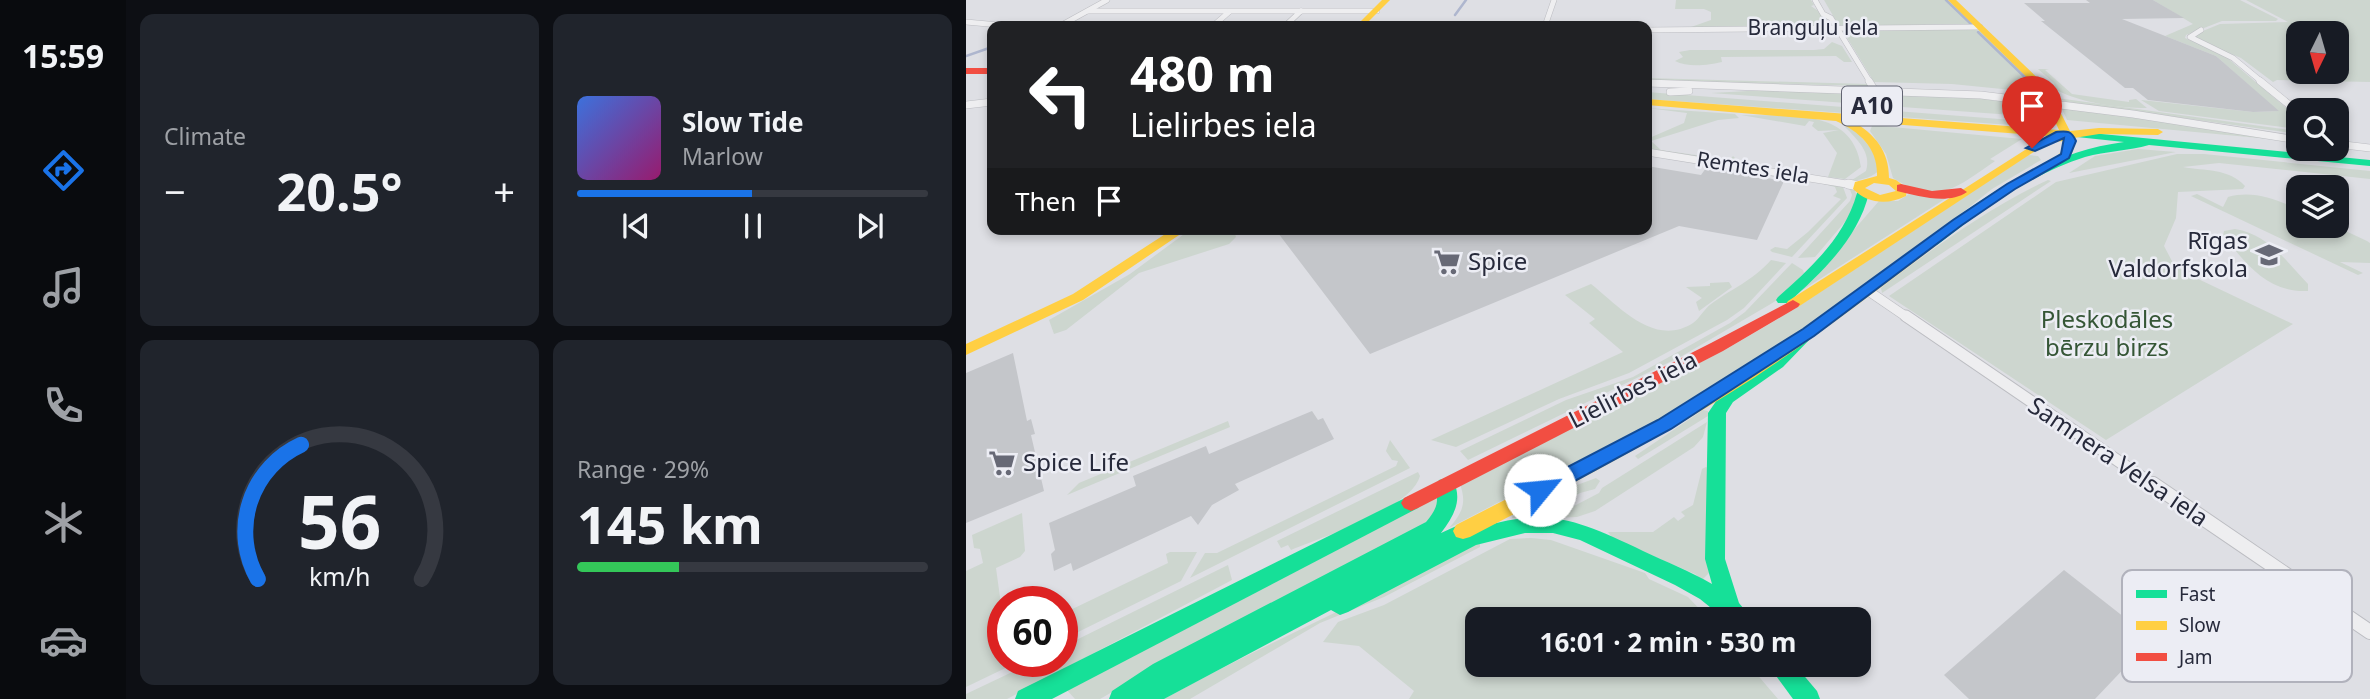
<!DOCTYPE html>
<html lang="en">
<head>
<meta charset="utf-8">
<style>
  body { margin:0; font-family:"Noto Sans",sans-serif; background:#20242c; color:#f1f3f6; height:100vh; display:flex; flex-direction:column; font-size:26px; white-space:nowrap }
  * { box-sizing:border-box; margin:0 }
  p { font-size:23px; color:#9ea1a6 }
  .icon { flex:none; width:38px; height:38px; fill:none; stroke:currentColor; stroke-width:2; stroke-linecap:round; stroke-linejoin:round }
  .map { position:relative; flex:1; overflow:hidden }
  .drawer { display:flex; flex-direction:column; gap:14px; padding:14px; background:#0d0f14; width:840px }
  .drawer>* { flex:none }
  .guide { position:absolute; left:21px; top:21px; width:665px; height:214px; border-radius:14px; box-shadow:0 4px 10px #0003; background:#202124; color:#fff; overflow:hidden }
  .needle { width:46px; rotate:185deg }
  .controls { position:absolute; left:1320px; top:21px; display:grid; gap:14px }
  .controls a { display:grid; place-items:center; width:63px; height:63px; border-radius:14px; background:#171b24; box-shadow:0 4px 10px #0003; font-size:35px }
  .speed { position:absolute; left:21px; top:586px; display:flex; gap:14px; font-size:35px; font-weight:700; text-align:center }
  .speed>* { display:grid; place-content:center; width:91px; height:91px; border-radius:50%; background:#171b24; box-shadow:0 4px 10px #0003; line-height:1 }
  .speed .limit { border:10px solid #d22; background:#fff; color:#111 }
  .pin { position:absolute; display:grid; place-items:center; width:60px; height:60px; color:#fff; margin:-72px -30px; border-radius:50% 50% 50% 0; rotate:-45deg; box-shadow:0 0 7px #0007 }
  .pin .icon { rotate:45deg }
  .me { position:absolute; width:77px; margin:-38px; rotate:62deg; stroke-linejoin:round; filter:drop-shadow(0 0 5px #0008) }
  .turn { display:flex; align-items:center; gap:24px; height:147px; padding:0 28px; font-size:32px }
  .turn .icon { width:91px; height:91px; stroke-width:2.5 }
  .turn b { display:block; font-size:49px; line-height:60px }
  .then { display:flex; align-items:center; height:66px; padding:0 28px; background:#0003; gap:14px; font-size:26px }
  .big { font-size:52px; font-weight:700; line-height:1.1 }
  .drawer .tile { flex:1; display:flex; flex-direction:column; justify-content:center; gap:10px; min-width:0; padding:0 24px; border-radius:14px; background:#20242c }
  .drawer .dial { align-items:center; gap:0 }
  .dial svg { height:182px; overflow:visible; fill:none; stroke:#363941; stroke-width:7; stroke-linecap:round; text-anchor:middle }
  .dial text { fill:#f1f3f6; stroke:none }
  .song { display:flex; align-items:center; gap:21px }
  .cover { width:84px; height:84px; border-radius:10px; background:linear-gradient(135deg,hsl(220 70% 55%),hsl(320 70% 35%)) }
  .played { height:7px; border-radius:4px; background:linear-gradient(90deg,#1a73e8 50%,#363941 50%) }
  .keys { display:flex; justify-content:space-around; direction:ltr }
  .heat { display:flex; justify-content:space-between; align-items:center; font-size:38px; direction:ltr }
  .charge { height:10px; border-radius:5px; background:linear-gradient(90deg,#34c759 29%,#363941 0) }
  .drawer .tiles { flex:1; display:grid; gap:14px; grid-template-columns:repeat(2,1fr) }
  .trip { position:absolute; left:499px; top:607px; width:406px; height:70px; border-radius:14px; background:#171b24; box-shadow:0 4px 10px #0003; font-weight:700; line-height:70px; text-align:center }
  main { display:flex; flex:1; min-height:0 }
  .menu { display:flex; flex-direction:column; width:126px; justify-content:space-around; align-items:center; background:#090b0e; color:#9ea1a6 }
  .menu .icon { width:49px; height:49px }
  .menu .active { color:#1a73e8 }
  .menu b { font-size:32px; color:#f1f3f6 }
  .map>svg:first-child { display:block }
  .green { fill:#cdd6cf; fill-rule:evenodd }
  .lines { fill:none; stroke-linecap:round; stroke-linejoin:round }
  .stream { stroke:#aeb6ce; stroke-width:2.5 }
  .building { fill:#c4c6ca }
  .street-far4-casing { stroke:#bcbdc2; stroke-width:6 }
  .street-far3-casing { stroke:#bcbdc2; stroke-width:8 }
  .street-far2-casing { stroke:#bcbdc2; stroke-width:10 }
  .street-far1-casing { stroke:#bcbdc2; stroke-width:13 }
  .street-casing { stroke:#bcbdc2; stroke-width:16 }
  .street-far4 { stroke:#eeeef0; stroke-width:5 }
  .street-far3 { stroke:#eeeef0; stroke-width:7 }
  .street-far2 { stroke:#eeeef0; stroke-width:9 }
  .street-far1 { stroke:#eeeef0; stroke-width:11 }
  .street { stroke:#eeeef0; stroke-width:14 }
  .fast { fill:#16e098; fill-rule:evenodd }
  .slow { fill:#ffcf43; fill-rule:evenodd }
  .jam { fill:#f24e42; fill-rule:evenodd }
  .route { fill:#1a73e8; stroke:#114b97; stroke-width:2 }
  .labels { text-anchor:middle; stroke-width:5; stroke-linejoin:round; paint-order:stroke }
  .far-street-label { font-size:21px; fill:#272a3b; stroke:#ecedf4 }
  .shield { fill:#ecedf4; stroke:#626472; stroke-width:2 }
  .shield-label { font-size:23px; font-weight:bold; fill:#272a3b }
  .poi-label { font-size:24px; fill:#272a3b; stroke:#ecedf4; text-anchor:start }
  .park-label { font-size:24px; fill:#355636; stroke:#ecedf4 }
  .street-label { font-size:24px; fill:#272a3b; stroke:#ecedf4 }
  .key { fill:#ecedf4; stroke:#b1b2bc; stroke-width:2 }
  .key-label { font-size:19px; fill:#272a3b }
</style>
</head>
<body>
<main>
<nav class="menu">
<b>15:59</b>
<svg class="icon active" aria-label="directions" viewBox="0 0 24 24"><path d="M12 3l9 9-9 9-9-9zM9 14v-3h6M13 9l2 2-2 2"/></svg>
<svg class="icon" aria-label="music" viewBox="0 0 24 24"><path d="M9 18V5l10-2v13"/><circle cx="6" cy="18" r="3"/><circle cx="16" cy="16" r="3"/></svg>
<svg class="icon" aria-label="phone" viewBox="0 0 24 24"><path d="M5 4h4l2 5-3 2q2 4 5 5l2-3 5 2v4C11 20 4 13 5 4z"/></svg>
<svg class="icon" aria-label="climate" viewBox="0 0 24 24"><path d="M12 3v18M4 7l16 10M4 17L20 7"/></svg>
<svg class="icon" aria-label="car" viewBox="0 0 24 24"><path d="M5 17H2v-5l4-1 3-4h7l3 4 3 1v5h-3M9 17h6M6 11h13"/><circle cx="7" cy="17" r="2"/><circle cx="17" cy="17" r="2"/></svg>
</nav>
<section class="drawer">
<div class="tiles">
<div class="tile"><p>Climate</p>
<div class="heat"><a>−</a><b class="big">20.5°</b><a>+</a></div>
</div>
<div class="tile">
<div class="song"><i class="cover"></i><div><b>Slow Tide</b><p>Marlow</p></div></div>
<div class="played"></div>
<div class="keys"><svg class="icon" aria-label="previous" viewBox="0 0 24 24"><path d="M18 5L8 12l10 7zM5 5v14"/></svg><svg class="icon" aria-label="pause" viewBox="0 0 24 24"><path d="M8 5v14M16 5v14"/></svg><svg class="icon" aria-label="next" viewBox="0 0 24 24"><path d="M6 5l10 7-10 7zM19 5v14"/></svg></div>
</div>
<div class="tile dial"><svg viewBox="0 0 100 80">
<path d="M14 69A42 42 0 1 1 86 69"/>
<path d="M14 69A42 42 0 0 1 33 10" stroke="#1a73e8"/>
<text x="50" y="56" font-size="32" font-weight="700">56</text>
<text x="50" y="72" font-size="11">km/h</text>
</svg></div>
<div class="tile"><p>Range · 29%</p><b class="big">145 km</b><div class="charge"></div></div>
</div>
</section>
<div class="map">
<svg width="1404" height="699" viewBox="0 0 1404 699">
  <rect width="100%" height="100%" fill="#dedfe4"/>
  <g class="green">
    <polygon points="710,0 845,0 848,5 845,6 861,17 855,18 860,27 725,27 745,20 745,12 738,9 709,9"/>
    <polygon points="858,0 982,0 1007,24 873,26"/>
    <polygon points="1187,0 1274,0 1312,19 1310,21 1256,21 1220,35 1219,38 1258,55 1332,118 1332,129 1193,111 1175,100 1287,112 1312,111 1250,56 1199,36 1227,24"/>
    <path d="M1280 0H1404V82L1311 80 1307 82 1275 58 1231 40 1227 35 1254 24 1322 22ZM1332 33H1370V72H1332Z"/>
    <polygon points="1006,29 1014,31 1064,77 1074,93 1069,92 1065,85 1063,86 1066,92 986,84 908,82 877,31"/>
    <path d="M866 42 876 46 886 62H878L870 56 755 57 756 62C743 65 722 68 709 61L717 57 713 52 724 50H848L858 49Z"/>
    <path d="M1072 69H1083L1079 70 1106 94 1163 102V100L1170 99 1181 108C1152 108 1116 103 1090 90L1088 83Z"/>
    <polygon points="681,78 901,84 902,86 681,81"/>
    <polygon points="818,89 914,91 1060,101 1060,116 745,93"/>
    <polygon points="681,92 1060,121 1059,126 681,99"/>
    <polygon points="1091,98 1332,131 1332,134 1101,102"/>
    <polygon points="1094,105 1324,141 1101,120"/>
    <polygon points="681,108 769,114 773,118 752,120 685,141 695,150 764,160 767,156 771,160 762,162 681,150 681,139 718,123 721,113"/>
    <path d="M775 115C821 117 887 106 895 167L879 179 862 177 871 153 857 133 873 130 852 131 846 126 848 122 843 121 839 126Z"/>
    <path d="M886 126 908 152 913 170C908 177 893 181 886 180L900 171C906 153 891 139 879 127Z"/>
    <path d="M906 126H915L1056 139 1024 159 1029 161C991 187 972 207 927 178L920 154 904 131Z"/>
    <polygon points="1172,149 1210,152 1103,173 1129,156"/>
    <path d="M1211 154H1238L1404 171V179L1253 163 1217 167C1238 171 1263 168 1279 186L1277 189 1212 192 1210 218 1198 246 1207 263 1228 277 1327 324 1140 440 923 296 1090 182Z"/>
    <path d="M1062 155 1072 156 1075 160 1026 189 972 232 835 330 733 395 701 415 483 528C496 513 501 504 494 484L759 350 827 310Z"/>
    <path d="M1082 180 1085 181 916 293 915 288 921 283C972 245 1024 207 1082 180Z"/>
    <polygon points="846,181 877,187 881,198 826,257 806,252 804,250 809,247 821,249 842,232 875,199 867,196 871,192 869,187"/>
    <polygon points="883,187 888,188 894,204 849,257 832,258 884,201 886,195"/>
    <polygon points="943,194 982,197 835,291 913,201 932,201"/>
    <path d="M1231 194 1257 207 1262 197C1287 190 1309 199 1332 209V226H1369L1401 241 1404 243V263L1374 262 1397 273 1392 275 1225 196Z"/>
    <polygon points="225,229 254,229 269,234 270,237 263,244 173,273 100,330 88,334 83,320 164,274"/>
    <path d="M1269 229C1302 234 1320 261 1342 284V291C1301 293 1281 264 1257 236L1258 231Z"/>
    <path d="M805 260 820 263 778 308 761 320 663 373 593 399 490 447 465 440 657 352 623 323 629 319 599 295 625 284C653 306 688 348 727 323 734 318 738 309 745 304 768 287 785 282 805 260Z"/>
    <polygon points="826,263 837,270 838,273 816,297 803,305 716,356 502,460 494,451 600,400 667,377 764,323 779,312"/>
    <polygon points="763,282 766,287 733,311 730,302 736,298 720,287 744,286 744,283"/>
    <polygon points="737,410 742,411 742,416 672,459 669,456"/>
    <polygon points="262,421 264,427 101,495 113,483"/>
    <polygon points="741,422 737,437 728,447 629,511 611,517 585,518 633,493 636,488"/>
    <polygon points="424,440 444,468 224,578 239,553 251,553 430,466 432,461 426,460 420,451"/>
    <polygon points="740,467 743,469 744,572 736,580 729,574 647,539 642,532 687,532 708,517 712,521 719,516 715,512 727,505 736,469"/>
    <path d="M452 472 454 476C445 509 356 537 325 550L322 545 315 548 311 541Z"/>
    <polygon points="630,478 634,481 629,489 614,493 571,518 546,518 547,514 584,495"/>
    <polygon points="471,496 474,500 468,515 454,527 228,645 134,699 109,699 99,688"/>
    <polygon points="56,513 59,551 54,557 30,568 37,619 37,662 52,662 0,687 0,571 17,563 14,549 8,548 6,535"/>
    <polygon points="565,538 585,540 679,573 683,579 722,597 743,619 511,620 511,665 783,665 812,699 443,699 448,691 393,646 357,642 372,622 418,605 544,539"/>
    <path d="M514 541V547L418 597 354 623 224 699H198C301 643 409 595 514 541Z"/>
    <polygon points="204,552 231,552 215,581 96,640 96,614 202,563 200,554"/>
    <polygon points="262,565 266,580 41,699 0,699 0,694 67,662 96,662 96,647"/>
  </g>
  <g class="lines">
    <g class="stream">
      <polyline points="980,0 1005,24"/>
      <polyline points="489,15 500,0"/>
      <polyline points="1012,32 1067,85"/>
      <polyline points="0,56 26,47"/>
    </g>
  </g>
  <g class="building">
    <polygon points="1120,0 1187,0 1218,18 1156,19 1250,56 1313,111 1287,112 1182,100 1167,88 1159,88 1075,21 1079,21 1058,3 1124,3"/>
    <polygon points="681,166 735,175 740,168 818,181 791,240 713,226 404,354 309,229 681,229"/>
    <polygon points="47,353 61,421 65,419 69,434 65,435 78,491 0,523 0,373"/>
    <polygon points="346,411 352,420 357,418 368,439 269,484 273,490 246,505 232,525 225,516 107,571 105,563 88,571 85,554 89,550 83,523 170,486 167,476 240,446 243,454"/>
    <polygon points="1098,570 1186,639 1129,699 1003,699 978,675"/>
  </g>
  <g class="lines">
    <defs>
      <g id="street-far4">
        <polyline points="849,0 857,14 865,18 904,82"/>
        <polyline points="122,11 411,11"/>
        <polyline points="0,22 44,26"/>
        <polyline points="94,26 141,0"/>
        <polyline points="247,26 263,12"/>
        <polyline points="319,26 335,11"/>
        <polyline points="579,26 588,0"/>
        <polyline points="681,30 1014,27"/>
        <polyline points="1235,30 1224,37 1267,58 1296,82"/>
      </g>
      <g id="street-far3">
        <polyline points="903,81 908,89"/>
        <polyline points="1294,81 1332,112"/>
        <polyline points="681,83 1015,95 1167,114 1332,140"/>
        <polyline points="704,92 723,91"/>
        <polyline points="0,105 26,102"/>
        <polyline points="1370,144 1404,148"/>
        <polyline points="681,152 893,186"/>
      </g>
      <g id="street-far2">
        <polyline points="882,184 893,186"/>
        <polyline points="901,290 942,318"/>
      </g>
      <polyline id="street-far1" points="940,316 1189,486"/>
      <polyline id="street" points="1187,484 1404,632"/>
    </defs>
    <use href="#street-far4" class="street-far4-casing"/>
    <use href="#street-far3" class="street-far3-casing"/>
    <use href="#street-far2" class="street-far2-casing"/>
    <use href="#street-far1" class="street-far1-casing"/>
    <use href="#street" class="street-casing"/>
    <use href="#street-far4" class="street-far4"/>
    <use href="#street-far3" class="street-far3"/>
    <use href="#street-far2" class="street-far2"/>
    <use href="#street-far1" class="street-far1"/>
    <use href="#street" class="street"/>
    <g class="fast">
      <path d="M1115 132 1404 160V166L1183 145C1163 151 1140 151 1119 157 1063 175 1017 209 971 245H961V239C1021 194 1082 152 1158 142L1111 137V133Z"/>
      <path d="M897 189 903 193C892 239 856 272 822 303H812L810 300 812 297C845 268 879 237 891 193Z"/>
      <path d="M841 329 849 334 846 337 817 367 767 402 760 413 759 559 773 603 787 620H760L734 599 709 585 614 540 587 533H559L510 545 382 612 374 615 365 610 198 699H143L146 691 187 664 460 522C480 499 465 495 473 480L480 478 487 480C497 500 488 516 475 533L497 523 504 525 506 530C580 506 610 519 677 551 700 562 724 571 746 584L739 559 742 413 755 394 805 359 836 331Z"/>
      <polygon points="445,495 452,498 455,503 452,508 86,699 49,699 52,691"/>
      <polygon points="802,665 829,665 851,691 854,699 827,699"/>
    </g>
    <g class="slow">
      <polygon points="416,0 424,0 398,26 390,26"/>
      <path d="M982 0H990L1082 88 1104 131 1133 128 1192 129 1197 132 1192 135 1133 134 1108 138 1110 141 1106 153 1092 164 1086 161 1097 150 1100 141 1083 142 832 307H822L820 304 822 301 1081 136 886 121C909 134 923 151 923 178L930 180 941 188 940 196C922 205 902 204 887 189L889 182 911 176C912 148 894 132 870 121L681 105V99L1093 130 1075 91ZM908 183 923 185 930 191 914 195 899 188Z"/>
      <polygon points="207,229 222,229 117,300 0,355 0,344 107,294"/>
      <path d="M966 238 973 242 971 245C903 296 836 348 764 393 680 446 592 491 504 537L497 539 490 537 487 531 490 525 655 440 752 385 832 333Z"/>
    </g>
    <g class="jam">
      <rect x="0" y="68" width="26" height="6"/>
      <path d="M935 184 966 191 995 188 1001 192C982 205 952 196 931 191V185Z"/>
      <polygon points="827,300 834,304 832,307 757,351 452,508 445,511 438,508 435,503 438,498 745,343"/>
    </g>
  </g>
  <path class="route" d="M1090 132C1101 131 1105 130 1110 141L1103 158 1049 189 996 225 848 336 705 429 581 496 574 498 567 496 564 490 567 485 692 420 837 329 987 220 1041 184 1095 154 1098 138 1069 151 1060 148Z"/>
  <defs>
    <symbol id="school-bare" viewBox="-9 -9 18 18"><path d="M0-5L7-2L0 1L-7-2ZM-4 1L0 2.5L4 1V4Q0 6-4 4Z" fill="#676976" stroke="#ecedf4" stroke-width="2.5" paint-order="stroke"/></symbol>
    <symbol id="supermarket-bare" viewBox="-9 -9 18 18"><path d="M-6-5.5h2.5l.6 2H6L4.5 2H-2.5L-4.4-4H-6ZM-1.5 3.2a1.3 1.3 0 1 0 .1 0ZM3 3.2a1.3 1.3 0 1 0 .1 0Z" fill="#676976" stroke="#ecedf4" stroke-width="2.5" paint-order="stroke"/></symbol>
  </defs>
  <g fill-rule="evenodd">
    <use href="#school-bare" x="1284" y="236" width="38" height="38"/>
    <use href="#supermarket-bare" x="462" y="243" width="38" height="38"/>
    <use href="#supermarket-bare" x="17" y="444" width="38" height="38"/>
  </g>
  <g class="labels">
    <g class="far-street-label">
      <text x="847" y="35">Branguļu iela</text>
      <text transform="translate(787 168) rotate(9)" y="7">Remtes iela</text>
    </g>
    <rect class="shield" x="876" y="86.5" width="60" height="39" rx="5"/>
    <g class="shield-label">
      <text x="906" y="114">A10</text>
    </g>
    <g class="poi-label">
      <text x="1282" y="249" text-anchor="end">Rīgas<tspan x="1282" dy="28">Valdorfskola</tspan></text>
      <text x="502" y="270">Spice</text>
      <text x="57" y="471">Spice Life</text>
    </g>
    <g class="park-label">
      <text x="1141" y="328">Pleskodāles<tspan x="1141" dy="28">bērzu birzs</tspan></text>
    </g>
    <g class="street-label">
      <text transform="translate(667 390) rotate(-27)" y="8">Lielirbes iela</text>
      <text transform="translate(1152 462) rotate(34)" y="8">Samnera Velsa iela</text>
    </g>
  </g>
  <rect x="1156" y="570" width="230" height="112" rx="10" class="key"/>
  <rect x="1170" y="590" width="31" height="8" fill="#16e098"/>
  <rect x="1170" y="621" width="31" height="9" fill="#ffcf43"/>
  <rect x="1170" y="653" width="31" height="8" fill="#f24e42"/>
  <g class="key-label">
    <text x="1213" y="601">Fast</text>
    <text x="1213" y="632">Slow</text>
    <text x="1213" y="664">Jam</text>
  </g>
</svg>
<div class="controls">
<a><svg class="needle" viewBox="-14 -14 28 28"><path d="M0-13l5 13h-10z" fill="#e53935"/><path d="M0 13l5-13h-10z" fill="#9ea1a6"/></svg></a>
<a><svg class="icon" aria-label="search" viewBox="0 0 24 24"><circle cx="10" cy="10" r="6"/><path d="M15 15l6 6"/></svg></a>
<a><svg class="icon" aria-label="layers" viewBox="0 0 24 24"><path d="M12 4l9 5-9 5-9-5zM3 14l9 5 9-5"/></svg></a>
</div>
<div class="speed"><div class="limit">60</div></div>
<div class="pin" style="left:1066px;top:148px;background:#d93025"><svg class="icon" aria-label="arrive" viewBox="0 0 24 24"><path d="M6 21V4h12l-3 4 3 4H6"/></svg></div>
<svg class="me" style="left:574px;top:490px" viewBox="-20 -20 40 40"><circle r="19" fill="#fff"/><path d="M0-13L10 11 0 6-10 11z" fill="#1a73e8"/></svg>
<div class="trip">16:01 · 2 min · 530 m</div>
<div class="guide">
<div class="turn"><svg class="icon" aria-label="left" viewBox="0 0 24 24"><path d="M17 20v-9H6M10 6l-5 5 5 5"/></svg><div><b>480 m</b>Lielirbes iela</div></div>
<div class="then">Then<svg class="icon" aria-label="arrive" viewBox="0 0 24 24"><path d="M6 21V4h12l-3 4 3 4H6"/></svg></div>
</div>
</div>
</main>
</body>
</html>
